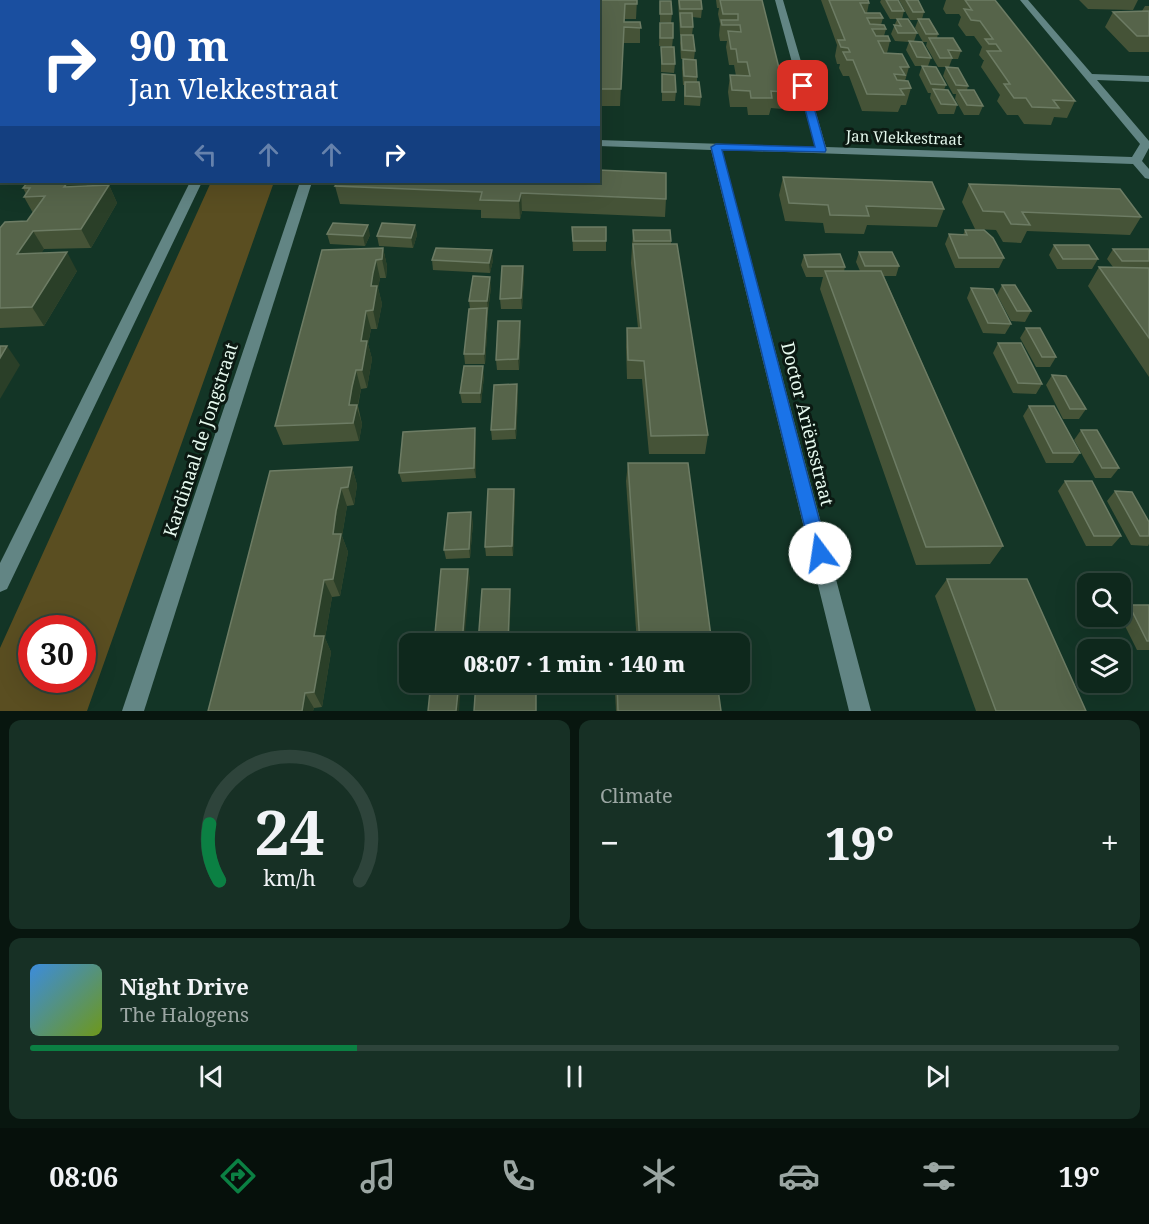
<!DOCTYPE html>
<html lang="en">
<head>
<meta charset="utf-8">
<style>
  body { margin:0; font-family:"Noto Serif",serif; background:#173025; color:#f1f3f6; height:100vh; display:flex; flex-direction:column; font-size:22px; white-space:nowrap }
  * { box-sizing:border-box; margin:0 }
  p { font-size:20px; color:#9ba6a3 }
  .icon { flex:none; width:33px; height:33px; fill:none; stroke:currentColor; stroke-width:2; stroke-linecap:round; stroke-linejoin:round }
  .map { position:relative; height:711px; overflow:hidden }
  .panel { display:flex; flex-direction:column; gap:9px; padding:9px; background:#08160f; flex:1 }
  .panel>* { flex:none }
  .top-card { position:absolute; left:0px; top:0px; width:600px; height:183px; box-shadow:0 6px 24px #0002,0 0 0 2px #2e443b; background:#1a4fa0; color:#fff; overflow:hidden }
  .fabs { position:absolute; left:1077px; top:573px; display:grid; gap:12px }
  .fabs a { display:grid; place-items:center; width:54px; height:54px; border-radius:12px; background:#0e281c; box-shadow:0 6px 24px #0002,0 0 0 2px #2e443b; font-size:30px }
  .speed { position:absolute; left:18px; top:615px; display:flex; gap:12px; font-size:30px; font-weight:700; text-align:center }
  .speed>* { display:grid; place-content:center; width:78px; height:78px; border-radius:50%; background:#0e281c; box-shadow:0 6px 24px #0002,0 0 0 2px #2e443b; line-height:1 }
  .speed .limit { border:9px solid #d22; background:#fff; color:#111 }
  .pin { position:absolute; display:grid; place-items:center; width:51px; height:51px; color:#fff; margin:-26px; border-radius:12px; box-shadow:0 3px 9px #0006 }
  .me { position:absolute; width:66px; margin:-33px; rotate:346deg; stroke-linejoin:round; filter:drop-shadow(0 0 4px #0008) }
  .turn { display:flex; align-items:center; gap:21px; height:126px; padding:0 30px; font-size:27px }
  .turn .icon { width:78px; height:78px; stroke-width:2.5 }
  .turn b { display:block; font-size:42px; line-height:51px }
  .lanes { display:flex; align-items:center; height:57px; padding:0 30px; background:#0003; justify-content:center; gap:30px; direction:ltr }
  .lanes .off { opacity:.35 }
  .big { font-size:45px; font-weight:800; line-height:1.1 }
  .panel .tile { flex:1; display:flex; flex-direction:column; justify-content:center; gap:9px; min-width:0; padding:0 21px; border-radius:12px; background:#173025 }
  .panel .dial { align-items:center; gap:0 }
  .dial svg { height:156px; overflow:visible; fill:none; stroke:#2e443b; stroke-width:7; stroke-linecap:round; text-anchor:middle }
  .dial text { fill:#f1f3f6; stroke:none }
  .song { display:flex; align-items:center; gap:18px }
  .cover { width:72px; height:72px; border-radius:9px; background:linear-gradient(135deg,hsl(210 70% 55%),hsl(80 70% 35%)) }
  .played { height:6px; border-radius:3px; background:linear-gradient(90deg,#0b8043 30%,#2e443b 30%) }
  .keys { display:flex; justify-content:space-around; direction:ltr }
  .heat { display:flex; justify-content:space-between; align-items:center; font-size:33px; direction:ltr }
  .panel .tiles { flex:1; display:grid; gap:9px; grid-template-columns:1fr 1fr }
  .tile:last-child { grid-column:span 2 }
  .trip { position:absolute; left:399px; top:633px; width:351px; height:60px; border-radius:12px; background:#0e281c; box-shadow:0 6px 24px #0002,0 0 0 2px #2e443b; font-weight:800; line-height:60px; text-align:center }
  .tab-bar { display:flex; height:96px; justify-content:space-around; align-items:center; background:#06100b; color:#9ba6a3 }
  .tab-bar .icon { width:42px; height:42px }
  .tab-bar .active { color:#0b8043 }
  .tab-bar b { font-size:27px; color:#f1f3f6 }
  .map>svg:first-child { display:block }
  .green { fill:#5a4e21; fill-rule:evenodd }
  .lines { fill:none; stroke-linecap:round; stroke-linejoin:round }
  .minor { fill:#628584; fill-rule:evenodd }
  .wall { fill:#455337 }
  .shaded-wall { fill:#2a3f28 }
  .building { fill:#56644a; stroke:#6d7c64; stroke-width:1.5 }
  .route { fill:#1a73e8; stroke:#114b97; stroke-width:1.5 }
  .labels { text-anchor:middle; stroke-width:6; stroke-linejoin:round; paint-order:stroke }
  .far-street-label { font-size:15px; fill:#e6f9ee; stroke:#0b1912 }
  .street-label { font-size:18px; fill:#e6f9ee; stroke:#0b1912 }
</style>
</head>
<body>
<div class="map">
<svg width="1149" height="711" viewBox="0 0 1149 711">
  <rect width="100%" height="100%" fill="#133526"/>
  <path class="green" d="M211 182H274L87 711H0V648ZM32 628H82V680H32Z"/>
  <g class="lines">
    <g class="minor">
      <polygon points="312,0 320,0 311,2"/>
      <polygon points="559,0 567,0 558,2"/>
      <polygon points="775,0 783,0 826,147 1132,157 1140,144 1020,0 1028,0 1092,74 1149,76 1149,82 1097,80 1149,141 1149,148 1142,161 1149,169 1149,179 1145,178 1133,164 722,150 871,711 849,711 711,150 598,146 598,140 815,147"/>
      <rect x="0" y="123" width="2" height="6"/>
      <polygon points="190,182 202,182 7,589 0,592 0,563"/>
      <polygon points="300,182 312,182 144,711 122,711"/>
    </g>
  </g>
  <g class="wall">
    <polygon points="0,0 23,0 24,2 2,2 2,16 0,16"/>
    <polygon points="65,0 116,0 114,2 66,2"/>
    <polygon points="452,0 472,0 468,0 467,2 453,2"/>
    <polygon points="637,0 636,19 625,19 624,22 640,22 640,43 623,43 620,106 598,106 598,2"/>
    <polygon points="678,0 701,0 702,9 701,18 692,17 693,27 692,35 695,51 694,59 681,59 680,43 681,35 680,35"/>
    <polygon points="716,0 762,0 785,92 782,109 771,108 769,115 748,115 747,107 730,107 728,92 730,75 736,76 734,65 729,65 726,47 727,41 720,41 719,35 720,24 718,14 719,8 717,8"/>
    <polygon points="821,0 868,0 869,3 867,13 883,18 881,25 886,29 884,36 890,41 887,53 909,67 905,81 911,88 906,105 901,105 898,112 862,111 849,76 843,76 839,68 840,64 837,64 835,56 837,45"/>
    <polygon points="881,0 898,0 904,11 902,19 917,33 914,41 931,58 928,66 915,66 906,50 909,42 895,41 891,34 897,19 890,19 880,2"/>
    <polygon points="899,0 918,0 924,12 922,19 938,34 937,38 961,51 958,59 952,59 949,67 938,67 926,46 927,42 923,42 915,28 918,20 910,20"/>
    <polygon points="946,0 995,0 1075,101 1067,118 1054,117 1051,125 1024,124 1018,115 1007,115 997,101 1000,95 981,67 984,60 983,60 979,55 982,47 974,36 966,36 958,25 961,17 959,14 946,14 943,9"/>
    <polygon points="1079,0 1138,0 1133,10 1088,9"/>
    <polygon points="660,1 672,14 671,23 660,22"/>
    <polygon points="1145,6 1149,6 1149,52 1129,52 1105,27 1113,12 1142,11"/>
    <polygon points="660,23 673,38 672,47 659,46"/>
    <polygon points="661,47 675,64 674,73 661,72"/>
    <polygon points="0,55 2,58 2,80 0,78"/>
    <polygon points="683,59 697,77 697,82 701,97 700,106 684,105 684,85 683,85 682,68"/>
    <polygon points="922,66 946,85 944,90 957,105 954,114 938,114 930,98 931,93 928,93 919,75"/>
    <polygon points="946,67 968,86 967,90 983,106 979,115 964,115 955,99 956,94 953,94 943,76"/>
    <polygon points="662,74 676,92 675,101 662,101"/>
    <polygon points="783,177 944,209 937,227 867,225 864,234 825,233 823,223 785,221 779,195"/>
    <polygon points="28,182 131,182 129,184 86,186 109,185 117,203 91,248 44,249 41,253 77,271 44,326 0,328 0,228 27,221 33,213 24,197 26,194 23,188"/>
    <polygon points="969,184 1141,217 1130,235 1027,231 1021,243 1003,242 996,230 975,229 962,202"/>
    <polygon points="335,186 666,199 665,217 522,211 520,219 481,218 481,210 340,204"/>
    <polygon points="415,225 417,235 413,248 379,246 377,236"/>
    <polygon points="572,227 606,241 606,251 573,251"/>
    <polygon points="633,230 671,241 671,244 708,435 705,454 649,454 642,379 627,379 626,347 627,328 638,328 631,263"/>
    <polygon points="965,230 1004,258 999,268 955,268 945,244 949,234 963,235"/>
    <polygon points="327,234 370,235 365,246 330,244"/>
    <polygon points="1054,245 1098,259 1092,269 1057,269 1049,255"/>
    <polygon points="383,248 387,266 386,278 380,278 378,288 382,304 377,329 371,329 368,344 372,359 367,388 361,389 358,406 362,424 359,441 283,445 275,426"/>
    <polygon points="1113,249 1149,249 1149,377 1088,286 1099,267 1113,267 1107,259"/>
    <polygon points="859,252 899,266 896,276 884,276 1003,546 990,564 916,565 820,289 823,277 806,277 801,265 804,255 845,267 844,271 860,271 856,262"/>
    <polygon points="432,260 493,260 490,273 433,270"/>
    <polygon points="523,266 524,276 522,309 501,309 500,299"/>
    <polygon points="1002,285 1031,311 1025,322 1011,321 997,295"/>
    <polygon points="491,287 488,311 488,318 485,364 465,364 464,354 470,309 469,301"/>
    <polygon points="971,288 1011,324 1005,334 983,333 967,298"/>
    <polygon points="1026,328 1056,357 1050,367 1036,367 1020,338"/>
    <polygon points="521,331 519,370 497,370 496,360"/>
    <polygon points="998,343 1042,384 1036,394 1013,393 993,353"/>
    <polygon points="1052,375 1086,409 1079,419 1063,419 1046,385"/>
    <polygon points="484,376 481,403 462,403 460,393"/>
    <polygon points="517,384 518,395 516,439 492,440 491,430"/>
    <polygon points="1029,406 1080,453 1073,463 1046,463 1023,416"/>
    <polygon points="1081,430 1119,468 1111,478 1095,478 1074,440"/>
    <polygon points="476,438 476,478 402,482 399,473"/>
    <polygon points="628,463 712,644 637,644 626,481"/>
    <polygon points="352,467 357,485 354,505 347,506 342,536 348,552 340,596 332,597 325,638 331,652 322,707 314,708 313,711 208,711"/>
    <polygon points="1065,481 1121,536 1112,546 1086,546 1058,491"/>
    <polygon points="514,489 515,499 513,556 486,556 485,547"/>
    <polygon points="1115,491 1149,522 1149,544 1148,546 1131,545 1107,501"/>
    <polygon points="473,522 470,558 446,559 444,550"/>
    <polygon points="947,579 1086,711 976,711 935,596"/>
    <polygon points="1129,605 1149,605 1149,650 1137,650 1120,616 1120,613"/>
    <polygon points="616,682 717,682 721,711 616,711 615,692"/>
  </g>
  <g class="shaded-wall">
    <polygon points="0,0 23,0 24,2 2,2"/>
    <polygon points="105,0 116,0 114,2 106,2"/>
    <polygon points="170,0 180,0 179,2 169,2"/>
    <polygon points="260,0 271,0 270,2 261,2"/>
    <polygon points="401,0 412,0 411,2 400,2"/>
    <polygon points="0,55 2,58 2,65 0,66"/>
    <polygon points="68,182 85,182 87,186 74,205 64,187"/>
    <polygon points="109,185 117,203 91,248 81,229"/>
    <polygon points="521,193 522,211 520,219 519,201"/>
    <polygon points="368,225 370,235 365,246 363,236"/>
    <polygon points="415,225 417,235 413,248 411,238"/>
    <polygon points="33,231 44,249 29,273 17,254"/>
    <polygon points="383,248 387,266 386,278 382,259"/>
    <polygon points="492,250 493,260 490,273 489,263"/>
    <polygon points="67,252 77,271 44,326 32,307"/>
    <polygon points="376,260 380,278 378,288 382,304 377,329 373,310 371,286"/>
    <polygon points="523,266 524,276 522,309 521,298"/>
    <polygon points="490,277 491,287 488,311 487,301"/>
    <polygon points="487,308 488,318 485,364 484,354"/>
    <polygon points="366,311 371,329 368,344 372,359 367,388 362,370 361,341"/>
    <polygon points="520,321 521,331 519,370 518,359"/>
    <polygon points="7,346 20,365 0,399 0,358"/>
    <polygon points="483,366 484,376 481,403 480,393"/>
    <polygon points="356,370 361,389 357,408 362,424 359,441 349,405"/>
    <polygon points="517,384 518,395 516,439 515,429"/>
    <polygon points="475,428 476,438 476,478 474,468"/>
    <polygon points="352,467 357,485 354,505 348,487"/>
    <polygon points="341,488 347,506 342,536 348,552 340,596 333,579 333,534"/>
    <polygon points="514,489 515,499 513,556 512,546"/>
    <polygon points="471,512 473,522 470,558 469,549"/>
    <polygon points="468,569 470,578 464,644 462,644"/>
    <polygon points="324,580 332,597 325,638 331,652 322,707 314,692 314,636"/>
    <polygon points="510,589 511,598 509,644 508,644"/>
    <polygon points="459,682 461,682 461,684 459,711 456,711"/>
    <polygon points="305,693 314,708 313,711 302,711"/>
  </g>
  <g class="building">
    <polygon points="150,0 170,0 169,2 148,2"/>
    <polygon points="213,0 254,0 253,2 212,2"/>
    <polygon points="365,0 401,0 400,2 364,2"/>
    <polygon points="434,0 445,0 444,2 434,2"/>
    <polygon points="503,0 532,0 531,2 502,2"/>
    <polygon points="597,0 637,0 637,4 625,4 624,22 640,22 641,28 624,27 621,89 598,89 598,2 596,2"/>
    <polygon points="679,0 701,0 702,9 680,9"/>
    <polygon points="720,0 762,0 785,92 771,91 772,98 751,98 750,91 732,90 730,75 750,76 747,62 738,62 736,49 731,49 728,31 741,32 740,25 722,25 721,20 738,20 738,14 723,14"/>
    <polygon points="829,0 868,0 869,3 860,3 865,13 880,13 883,18 867,18 870,24 884,25 886,29 872,29 876,36 888,36 890,41 878,41 884,53 902,54 909,67 900,67 905,75 894,74 897,80 908,81 911,88 900,89 904,95 867,94 853,60 847,60 843,52 850,52 848,48 841,47 838,40 845,40"/>
    <polygon points="886,0 898,0 904,11 892,11"/>
    <polygon points="906,0 918,0 924,12 913,12"/>
    <polygon points="965,0 995,0 1075,101 1053,100 1059,108 1032,107 1026,98 1014,98 1004,84 1010,84 987,51 1001,51 996,44 989,44 985,39 993,39 980,21 971,20 964,9 972,10"/>
    <polygon points="660,1 671,1 672,14 660,14"/>
    <polygon points="1149,11 1149,36 1137,36 1113,12"/>
    <polygon points="680,13 692,13 693,27 681,27"/>
    <polygon points="897,19 908,19 917,33 898,33 894,25 901,26"/>
    <polygon points="918,19 929,19 938,34 926,34"/>
    <rect x="660" y="23" width="13" height="15"/>
    <polygon points="681,35 693,35 695,51 682,50"/>
    <polygon points="929,38 953,38 961,51 948,50 952,58 940,58"/>
    <polygon points="909,41 922,42 931,58 917,57"/>
    <polygon points="661,47 674,47 675,64 662,64"/>
    <polygon points="683,59 696,60 697,77 684,76"/>
    <polygon points="922,66 936,67 946,85 931,84"/>
    <polygon points="946,67 958,68 968,86 956,85"/>
    <polygon points="662,74 675,75 676,92 662,92"/>
    <polygon points="685,82 699,82 701,97 685,96"/>
    <polygon points="933,89 948,90 957,105 941,104"/>
    <polygon points="958,90 974,90 983,106 967,105"/>
    <polygon points="598,170 666,173 666,199 521,193 519,201 480,200 482,192 335,186 338,182 598,182"/>
    <polygon points="783,177 932,182 944,209 866,206 869,216 830,215 828,205 789,203"/>
    <polygon points="28,182 68,182 64,187 109,185 81,229 33,231 17,254 67,252 32,307 0,308 0,228 5,222 27,221 45,196 24,197 30,188 23,188"/>
    <polygon points="969,184 1120,189 1141,217 1022,212 1030,225 1011,224 1004,212 983,211"/>
    <polygon points="333,223 368,225 363,236 327,234"/>
    <polygon points="382,223 415,225 411,238 377,236"/>
    <polygon points="572,227 606,227 606,241 573,241"/>
    <polygon points="633,230 670,230 671,241 634,241"/>
    <polygon points="965,230 984,230 993,238 1004,258 959,258 949,234 967,235"/>
    <polygon points="633,244 677,244 708,435 651,436 644,361 628,360 627,328 641,328"/>
    <polygon points="1054,245 1089,245 1098,259 1063,259"/>
    <polygon points="383,248 382,259 376,260 373,273 371,286 377,286 373,310 366,311 361,341 367,341 362,370 356,370 352,387 349,405 357,405 353,423 275,426 322,250"/>
    <polygon points="436,248 492,250 489,263 432,260"/>
    <polygon points="1113,249 1149,249 1149,261 1122,261"/>
    <polygon points="859,252 892,252 899,266 865,266"/>
    <polygon points="840,254 845,267 808,267 804,255"/>
    <polygon points="502,266 523,266 521,298 500,299"/>
    <polygon points="1099,267 1149,268 1149,338"/>
    <polygon points="825,271 881,271 1003,546 926,547"/>
    <polygon points="473,276 490,277 487,301 469,301"/>
    <polygon points="1002,285 1015,285 1031,311 1017,311"/>
    <polygon points="971,288 993,289 1011,324 988,323"/>
    <polygon points="487,308 484,354 464,354 469,309"/>
    <polygon points="498,321 520,321 518,359 496,360"/>
    <polygon points="1026,328 1040,328 1056,357 1042,357"/>
    <polygon points="998,343 1021,343 1042,384 1018,383"/>
    <polygon points="0,346 7,346 0,358"/>
    <polygon points="464,366 483,366 480,393 460,393"/>
    <polygon points="1052,375 1066,376 1086,409 1070,409"/>
    <polygon points="517,384 515,429 491,430 494,385"/>
    <polygon points="1029,406 1054,406 1080,453 1053,453"/>
    <polygon points="475,428 474,468 399,473 403,432"/>
    <polygon points="1081,430 1097,430 1119,468 1102,468"/>
    <polygon points="628,463 688,463 712,644 640,644"/>
    <polygon points="352,467 348,487 341,488 336,511 333,534 341,534 333,579 324,580 314,636 324,636 314,692 305,693 302,711 208,711 270,471"/>
    <polygon points="1065,481 1092,481 1121,536 1094,536"/>
    <polygon points="488,489 514,489 512,546 485,547"/>
    <polygon points="1115,491 1132,492 1149,522 1149,536 1140,536"/>
    <polygon points="471,512 469,549 444,550 448,513"/>
    <polygon points="441,569 468,569 462,644 434,644"/>
    <polygon points="947,579 1027,579 1086,711 996,711"/>
    <polygon points="482,589 510,589 508,644 478,644"/>
    <polygon points="1129,605 1149,605 1149,641 1147,641"/>
    <polygon points="431,682 459,682 456,711 428,711"/>
    <polygon points="476,682 536,682 536,711 474,711"/>
    <polygon points="617,682 717,682 721,711 618,711"/>
  </g>
  <polygon class="route" points="803,83 808,86 826,150 825,152 722,150 828,553 826,558 820,561 814,558 811,553 711,147 716,144 815,147 799,86"/>
  <g class="labels">
    <g class="far-street-label">
      <text transform="translate(904 138) rotate(2)" y="5">Jan Vlekkestraat</text>
    </g>
    <g class="street-label">
      <text transform="translate(807 424) rotate(76)" y="6">Doctor Ariënsstraat</text>
      <text transform="translate(201 440) rotate(-72)" y="6">Kardinaal de Jongstraat</text>
    </g>
  </g>
</svg>
<div class="fabs">
<a><svg class="icon" aria-label="search" viewBox="0 0 24 24"><circle cx="10" cy="10" r="6"/><path d="M15 15l6 6"/></svg></a>
<a><svg class="icon" aria-label="layers" viewBox="0 0 24 24"><path d="M12 4l9 5-9 5-9-5zM3 14l9 5 9-5"/></svg></a>
</div>
<div class="speed"><div class="limit">30</div></div>
<div class="pin" style="left:803px;top:86px;background:#d93025"><svg class="icon" aria-label="arrive" viewBox="0 0 24 24"><path d="M6 21V4h12l-3 4 3 4H6"/></svg></div>
<svg class="me" style="left:820px;top:553px" viewBox="-20 -20 40 40"><circle r="19" fill="#fff"/><path d="M0-13L10 11 0 6-10 11z" fill="#1a73e8"/></svg>
<div class="trip">08:07 · 1 min · 140 m</div>
<div class="top-card">
<div class="turn"><svg class="icon" aria-label="right" viewBox="0 0 24 24"><path d="M7 20v-9h11M14 6l5 5-5 5"/></svg><div><b>90 m</b>Jan Vlekkestraat</div></div>
<div class="lanes"><svg class="icon off" aria-label="left" viewBox="0 0 24 24"><path d="M17 20v-9H6M10 6l-5 5 5 5"/></svg><svg class="icon off" aria-label="ahead" viewBox="0 0 24 24"><path d="M12 20V5M6 11l6-6 6 6"/></svg><svg class="icon off" aria-label="ahead" viewBox="0 0 24 24"><path d="M12 20V5M6 11l6-6 6 6"/></svg><svg class="icon" aria-label="right" viewBox="0 0 24 24"><path d="M7 20v-9h11M14 6l5 5-5 5"/></svg></div>
</div>
</div>
<section class="panel">
<div class="tiles">
<div class="tile dial"><svg viewBox="0 0 100 80">
<path d="M14 69A42 42 0 1 1 86 69"/>
<path d="M14 69A42 42 0 0 1 9 40" stroke="#0b8043"/>
<text x="50" y="56" font-size="32" font-weight="700">24</text>
<text x="50" y="72" font-size="11">km/h</text>
</svg></div>
<div class="tile"><p>Climate</p>
<div class="heat"><a>−</a><b class="big">19°</b><a>+</a></div>
</div>
<div class="tile">
<div class="song"><i class="cover"></i><div><b>Night Drive</b><p>The Halogens</p></div></div>
<div class="played"></div>
<div class="keys"><svg class="icon" aria-label="previous" viewBox="0 0 24 24"><path d="M18 5L8 12l10 7zM5 5v14"/></svg><svg class="icon" aria-label="pause" viewBox="0 0 24 24"><path d="M8 5v14M16 5v14"/></svg><svg class="icon" aria-label="next" viewBox="0 0 24 24"><path d="M6 5l10 7-10 7zM19 5v14"/></svg></div>
</div>
</div>
</section>
<nav class="tab-bar">
<b>08:06</b>
<svg class="icon active" aria-label="directions" viewBox="0 0 24 24"><path d="M12 3l9 9-9 9-9-9zM9 14v-3h6M13 9l2 2-2 2"/></svg>
<svg class="icon" aria-label="music" viewBox="0 0 24 24"><path d="M9 18V5l10-2v13"/><circle cx="6" cy="18" r="3"/><circle cx="16" cy="16" r="3"/></svg>
<svg class="icon" aria-label="phone" viewBox="0 0 24 24"><path d="M5 4h4l2 5-3 2q2 4 5 5l2-3 5 2v4C11 20 4 13 5 4z"/></svg>
<svg class="icon" aria-label="climate" viewBox="0 0 24 24"><path d="M12 3v18M4 7l16 10M4 17L20 7"/></svg>
<svg class="icon" aria-label="car" viewBox="0 0 24 24"><path d="M5 17H2v-5l4-1 3-4h7l3 4 3 1v5h-3M9 17h6M6 11h13"/><circle cx="7" cy="17" r="2"/><circle cx="17" cy="17" r="2"/></svg>
<svg class="icon" aria-label="filters" viewBox="0 0 24 24"><path d="M4 7h16M4 17h16"/><circle cx="9" cy="7" r="2"/><circle cx="15" cy="17" r="2"/></svg>
<b>19°</b>
</nav>
</body>
</html>
